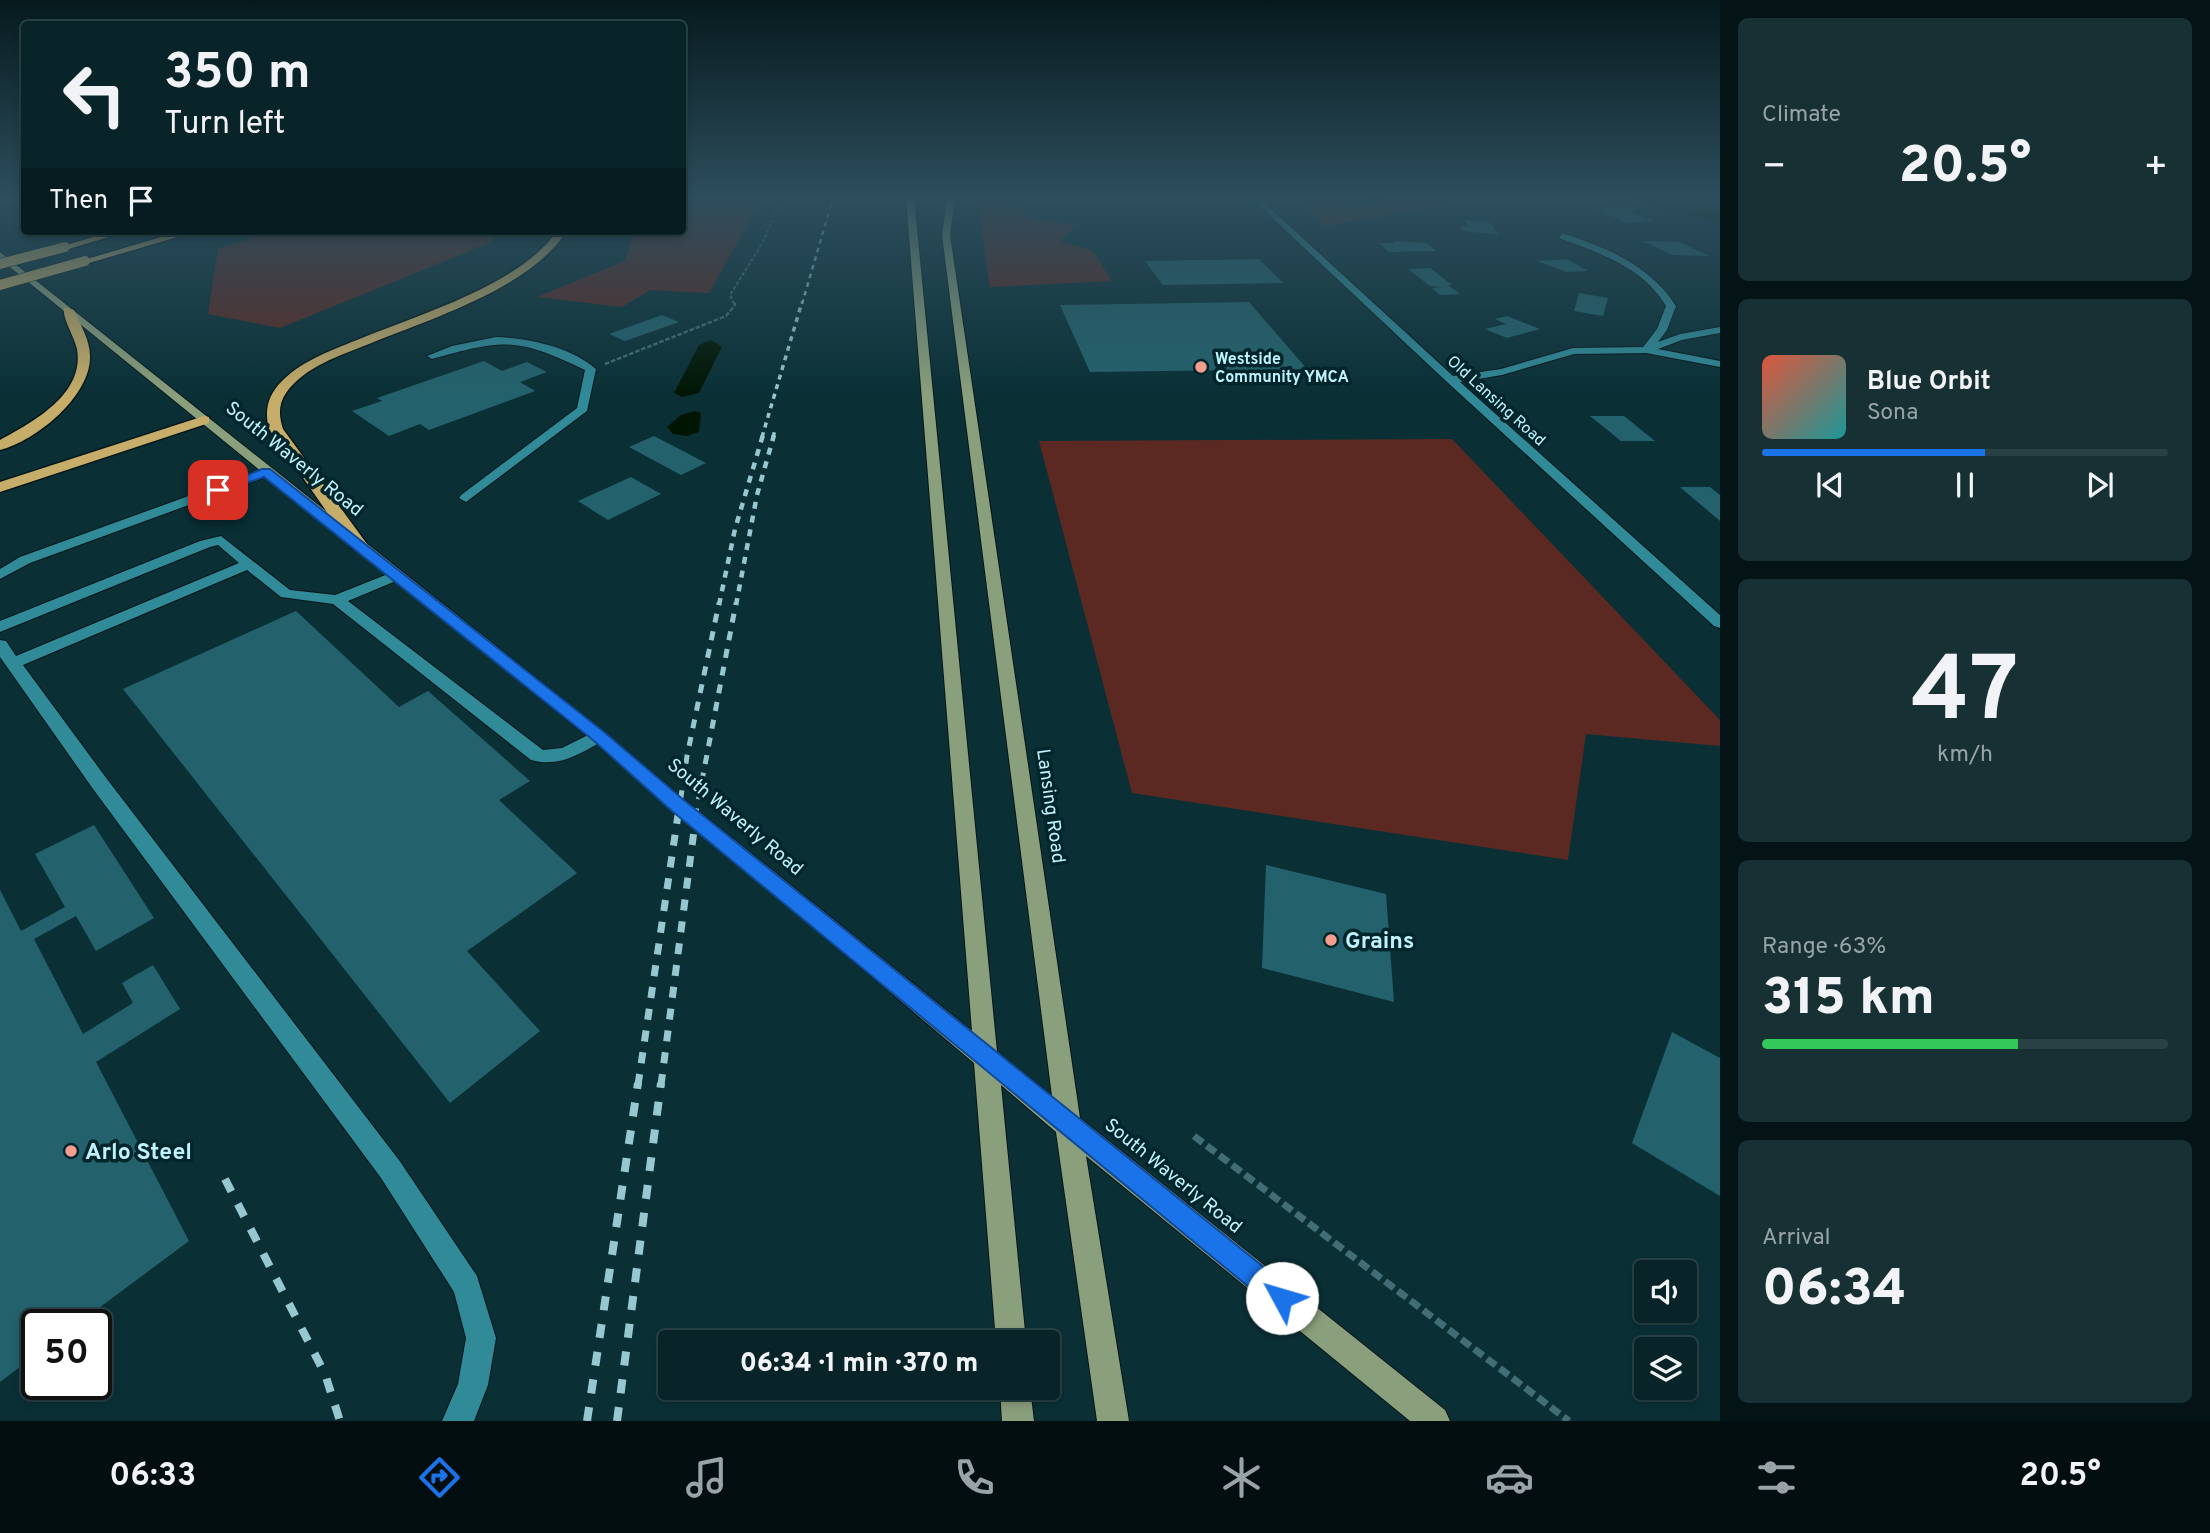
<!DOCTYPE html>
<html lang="en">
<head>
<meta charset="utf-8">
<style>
  body { margin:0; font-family:Overpass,sans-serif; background:#163034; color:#f1f3f6; height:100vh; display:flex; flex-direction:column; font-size:26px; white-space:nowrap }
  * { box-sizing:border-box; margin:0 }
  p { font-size:23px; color:#98a4a8 }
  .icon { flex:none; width:38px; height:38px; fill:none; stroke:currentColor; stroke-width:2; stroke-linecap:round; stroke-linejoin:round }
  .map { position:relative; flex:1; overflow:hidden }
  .drawer { display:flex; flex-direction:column; gap:18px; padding:18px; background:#041416; width:490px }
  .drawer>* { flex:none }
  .hud { position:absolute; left:21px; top:21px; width:665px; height:214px; border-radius:7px; box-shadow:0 4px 10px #0003,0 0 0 2px #294145; background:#082428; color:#f1f3f6; overflow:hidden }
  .controls { position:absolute; left:1634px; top:1260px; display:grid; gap:14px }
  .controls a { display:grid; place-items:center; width:63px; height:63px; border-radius:7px; background:#082428; box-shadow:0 4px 10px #0003,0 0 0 2px #294145; font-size:35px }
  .speed { position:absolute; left:21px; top:1309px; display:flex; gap:14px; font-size:35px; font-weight:700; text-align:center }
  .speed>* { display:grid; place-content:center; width:91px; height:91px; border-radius:50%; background:#082428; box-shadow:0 4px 10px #0003,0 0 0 2px #294145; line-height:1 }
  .speed .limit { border:4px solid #111; border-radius:10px; background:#fff; color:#111 }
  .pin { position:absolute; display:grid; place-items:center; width:60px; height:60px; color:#fff; margin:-30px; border-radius:14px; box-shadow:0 4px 10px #0006 }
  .me { position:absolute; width:77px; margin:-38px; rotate:309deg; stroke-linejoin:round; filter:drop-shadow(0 0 5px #0008) }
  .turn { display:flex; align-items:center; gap:24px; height:147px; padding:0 28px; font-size:32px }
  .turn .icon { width:91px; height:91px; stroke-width:2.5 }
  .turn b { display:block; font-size:49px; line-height:60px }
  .then { display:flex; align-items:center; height:66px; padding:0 28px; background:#0003; gap:14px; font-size:26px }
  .big { font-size:52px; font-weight:800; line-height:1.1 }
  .drawer .tile { flex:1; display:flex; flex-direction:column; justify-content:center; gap:10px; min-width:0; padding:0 24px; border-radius:10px; background:#163034 }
  .drawer .dial { align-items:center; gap:0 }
  .dial b { font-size:91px; line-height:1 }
  .song { display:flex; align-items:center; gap:21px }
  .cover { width:84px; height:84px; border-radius:10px; background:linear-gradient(135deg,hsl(10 70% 55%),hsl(180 70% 35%)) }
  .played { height:7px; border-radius:4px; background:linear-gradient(90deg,#1a73e8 55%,#294145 55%) }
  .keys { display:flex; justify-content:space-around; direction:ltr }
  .heat { display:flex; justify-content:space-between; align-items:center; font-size:38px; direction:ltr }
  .charge { height:10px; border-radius:5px; background:linear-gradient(90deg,#34c759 63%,#294145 0) }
  .trip { position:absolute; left:658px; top:1330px; width:402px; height:70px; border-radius:7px; background:#082428; box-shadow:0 4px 10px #0003,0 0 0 2px #294145; font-weight:800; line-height:70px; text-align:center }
  .tabs { display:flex; height:112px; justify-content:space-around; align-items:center; background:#030e10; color:#98a4a8 }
  .tabs .icon { width:49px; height:49px }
  .tabs .active { color:#1a73e8 }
  .tabs b { font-size:32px; color:#f1f3f6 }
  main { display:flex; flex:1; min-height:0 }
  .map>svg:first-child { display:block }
  .green { fill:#5c2922 }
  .water { fill:#001603 }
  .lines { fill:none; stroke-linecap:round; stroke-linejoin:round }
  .stream { stroke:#001603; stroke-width:3.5 }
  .building { fill:#23626c }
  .minor-casing { stroke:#071619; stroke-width:2 }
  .major-casing { stroke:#071619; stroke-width:2 }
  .highway-casing { stroke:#071619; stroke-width:3 }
  .path-far2 { stroke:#436d75; stroke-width:2; stroke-dasharray:3.5 2; stroke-linecap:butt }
  .path-far1 { stroke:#436d75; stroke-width:2.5; stroke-dasharray:4.5 2; stroke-linecap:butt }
  .path { stroke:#436d75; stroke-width:7; stroke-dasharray:11 5; stroke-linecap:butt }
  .minor { fill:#308a98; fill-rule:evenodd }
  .major { fill:#8a9f7c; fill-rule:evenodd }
  .highway { fill:#c6ad69; fill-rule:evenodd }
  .rail-far5 { stroke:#97c7d0; stroke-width:2.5; stroke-dasharray:4.5 4.5; stroke-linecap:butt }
  .rail-far4 { stroke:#97c7d0; stroke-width:3.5; stroke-dasharray:5 5; stroke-linecap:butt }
  .rail-far3 { stroke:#97c7d0; stroke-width:4.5; stroke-dasharray:7 7; stroke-linecap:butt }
  .rail-far2 { stroke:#97c7d0; stroke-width:5; stroke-dasharray:9 9; stroke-linecap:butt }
  .rail-far1 { stroke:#97c7d0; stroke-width:7; stroke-dasharray:11 11; stroke-linecap:butt }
  .rail { stroke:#97c7d0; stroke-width:8; stroke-dasharray:14 14; stroke-linecap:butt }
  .highway-bridge-casing { stroke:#071619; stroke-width:11; stroke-linecap:butt }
  .highway-bridge { stroke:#c6ad69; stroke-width:10 }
  .route { fill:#1a73e8; stroke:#114b97; stroke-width:2 }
  .poi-dot { fill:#f59d8e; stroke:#00262c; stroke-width:2.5 }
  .labels { text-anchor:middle; stroke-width:7; stroke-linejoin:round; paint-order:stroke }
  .far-poi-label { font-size:16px; font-weight:bold; fill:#bff2fc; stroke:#00262c; text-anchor:start }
  .far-street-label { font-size:16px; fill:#bff2fc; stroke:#00262c }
  .street-label { font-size:19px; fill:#bff2fc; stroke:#00262c }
  .near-poi-label { font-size:23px; font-weight:bold; fill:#bff2fc; stroke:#00262c; text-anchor:start }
</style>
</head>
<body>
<main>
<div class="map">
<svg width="1720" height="1421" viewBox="0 0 1720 1421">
  <rect width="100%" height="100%" fill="#0a3036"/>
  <g class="green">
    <polygon points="683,198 762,198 709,293 650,290 622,307 537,297 625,261 635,231 682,231"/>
    <polygon points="977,198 1006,198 1036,219 1076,225 1060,241 1093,251 1112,281 990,287"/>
    <polygon points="1296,198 1483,198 1326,226"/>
    <polygon points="276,231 499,231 489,243 280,328 208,314 218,249"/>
    <polygon points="1452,439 1720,720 1720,746 1586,734 1568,860 1132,793 1039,441"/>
  </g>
  <g class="water">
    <polygon points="1630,198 1720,198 1720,224"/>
    <polygon points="711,340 722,347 699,393 682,397 674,393 699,345"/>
    <polygon points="695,411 701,413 699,432 687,436 673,434 667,427 681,415"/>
  </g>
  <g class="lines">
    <polyline class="stream" points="1351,206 1381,198"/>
  </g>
  <g class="building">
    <polygon points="1627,206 1637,210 1627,211 1653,221 1627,223 1596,209"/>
    <polygon points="1464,220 1489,222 1500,235 1463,231 1460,226 1469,227"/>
    <polygon points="1393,241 1426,243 1437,251 1389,252 1379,243 1395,243"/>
    <polygon points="1642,241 1679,242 1709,256 1673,255"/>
    <polygon points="1259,259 1283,283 1163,285 1145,261"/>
    <polygon points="1567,259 1588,271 1567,272 1537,261"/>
    <polygon points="1430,268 1452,285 1448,285 1460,294 1440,295 1432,288 1443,287 1430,286 1408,269"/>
    <polygon points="1579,293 1608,298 1603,316 1574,311"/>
    <polygon points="1249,302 1307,369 1090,372 1060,305"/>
    <polygon points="662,315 679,322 625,341 609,334"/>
    <polygon points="1507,316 1540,329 1507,338 1485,329 1506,324 1495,319"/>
    <polygon points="484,361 502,371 527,362 547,372 520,382 535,391 429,430 420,424 389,436 352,411 382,401 377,398"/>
    <polygon points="1590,416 1624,416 1655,441 1621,441"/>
    <polygon points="654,436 706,463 681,475 629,447"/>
    <polygon points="631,477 661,494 608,520 578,501"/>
    <polygon points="1680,487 1710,487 1720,495 1720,521"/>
    <polygon points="296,611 399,707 428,691 530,781 499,800 577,873 467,951 540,1031 450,1103 123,689"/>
    <polygon points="94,825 154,918 96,951 76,916 34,939 83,1034 133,1003 122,983 153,965 180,1009 96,1062 189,1241 76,1325 37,1325 37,1354 0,1382 0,890 21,931 65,907 35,854"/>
    <polygon points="1266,865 1386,894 1394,1002 1262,968"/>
    <polygon points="1672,1032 1720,1058 1720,1196 1632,1143"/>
  </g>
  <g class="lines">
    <defs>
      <g id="minor">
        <path d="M1251 198H1259L1453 376 1501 369 1573 348 1643 347 1657 329 1666 306C1643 267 1599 253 1559 238L1562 233C1606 247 1651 266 1676 306L1667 330 1658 342 1680 334 1720 327V333L1682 340 1658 349 1720 361V367L1646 353 1574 354 1502 375 1460 382 1720 615V628L1714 626 1447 382Z"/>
        <path d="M496 337C528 338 571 347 596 369L587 411 466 502 459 498 461 495 577 408 585 370C516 337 504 339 432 359L427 356 452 346Z"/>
        <polygon points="266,468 272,472 271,475 30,563 0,579 0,569 20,557"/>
        <path d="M221 536 290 590 335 595 393 572H403V578L348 601 543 750 562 748 598 730 607 736 604 740C580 754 559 768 531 760L333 604 281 597 247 570 23 665 107 779 399 1160 477 1276 496 1338 488 1385 474 1421H442L458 1384 466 1338 454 1292 381 1178 93 789 0 657V640L6 641 16 656 239 563 218 545 210 547 0 632V621L200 541Z"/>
      </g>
      <g id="major">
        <polygon points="906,198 914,198 997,1052 1052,1096 942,235 947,198 955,198 950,235 1080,1118 1445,1410 1450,1421 1410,1421 1086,1156 1129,1421 1097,1421 1056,1132 1001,1085 1026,1342 996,1342 974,1063 592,740 0,259 0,252 604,732 686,801 972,1031"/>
        <polygon points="1000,1388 1030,1388 1034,1421 1002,1421"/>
      </g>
      <g id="highway">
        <polygon points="113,231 129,231 65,250 60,247"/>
        <polygon points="182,231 198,231 89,263 80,261"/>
        <path d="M557 231H567C529 289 432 318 369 344 341 355 304 367 286 393 278 405 279 416 283 429L367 544 358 549 352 548 269 429C264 410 268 395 282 381 304 359 335 349 362 338 421 314 521 284 557 231Z"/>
        <path d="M64 307 74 310C80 324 90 340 90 356 91 396 36 441 0 450V440C33 422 85 394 77 349 74 335 62 319 64 307Z"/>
        <polygon points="204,416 209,417 209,423 0,492 0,482"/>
      </g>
    </defs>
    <use href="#minor" class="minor-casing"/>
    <use href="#major" class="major-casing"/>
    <use href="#highway" class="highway-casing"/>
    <polyline class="path-far2" points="734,304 730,295 763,242 781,198"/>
    <polyline class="path-far1" points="605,364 726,316 735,305 734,302"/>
    <polyline class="path" points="1194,1136 1569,1421"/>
    <use href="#minor" class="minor"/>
    <use href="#major" class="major"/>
    <use href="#highway" class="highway"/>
    <polyline class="rail-far5" points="802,304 833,198"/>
    <g class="rail-far4">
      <polyline points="762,437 802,302"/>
      <polyline points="773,437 775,430"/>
    </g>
    <g class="rail-far3">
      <polyline points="719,605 735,529 763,435"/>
      <polyline points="736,605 757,495 774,435"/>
    </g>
    <g class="rail-far2">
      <polyline points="678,817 687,756 719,603"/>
      <polyline points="695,817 736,603"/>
    </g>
    <g class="rail-far1">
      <polyline points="638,1085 678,815"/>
      <polyline points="661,1085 696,815"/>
    </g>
    <g class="rail">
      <polyline points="225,1179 325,1374 340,1421"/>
      <polyline points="587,1421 638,1083"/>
      <polyline points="617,1421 661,1083"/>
    </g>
    <defs>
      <g id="highway-bridge">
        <polyline points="0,264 65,247"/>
        <polyline points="0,285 85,261"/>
      </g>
    </defs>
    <use href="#highway-bridge" class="highway-bridge-casing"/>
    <use href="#highway-bridge" class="highway-bridge"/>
  </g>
  <linearGradient id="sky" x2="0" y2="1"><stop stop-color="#061a1e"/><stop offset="0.5" stop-color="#2d4e5d"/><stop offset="1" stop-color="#2d4e5d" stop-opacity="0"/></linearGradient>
  <rect width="1720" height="396" fill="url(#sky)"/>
  <polygon class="route" points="262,469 270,469 604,732 685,801 1291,1289 1295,1298 1291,1307 1282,1311 1273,1307 672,811 593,740 264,477 218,493 211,490"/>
  <g class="poi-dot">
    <circle cx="1201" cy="367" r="7"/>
    <circle cx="1331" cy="940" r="7"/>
    <circle cx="71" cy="1151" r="7"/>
  </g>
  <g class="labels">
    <g class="far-poi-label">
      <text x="1215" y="364">Westside<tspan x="1215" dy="18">Community YMCA</tspan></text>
    </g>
    <g class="far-street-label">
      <text transform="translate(1497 400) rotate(42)" y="6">Old Lansing Road</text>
    </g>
    <g class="street-label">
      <text transform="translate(295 458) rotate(39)" y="7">South Waverly Road</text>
      <text transform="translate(1052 806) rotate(82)" y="7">Lansing Road</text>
      <text transform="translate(736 816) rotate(40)" y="7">South Waverly Road</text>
      <text transform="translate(1174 1175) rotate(39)" y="7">South Waverly Road</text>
    </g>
    <g class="near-poi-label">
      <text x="1345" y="948">Grains</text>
      <text x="85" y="1159">Arlo Steel</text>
    </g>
  </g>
</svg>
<div class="controls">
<a><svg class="icon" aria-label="sound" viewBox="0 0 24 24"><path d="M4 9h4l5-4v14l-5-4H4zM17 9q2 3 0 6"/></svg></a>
<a><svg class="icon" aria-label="layers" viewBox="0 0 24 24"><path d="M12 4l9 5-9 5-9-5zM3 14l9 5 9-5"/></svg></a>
</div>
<div class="speed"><div class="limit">50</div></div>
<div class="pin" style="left:218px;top:490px;background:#d93025"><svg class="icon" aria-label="arrive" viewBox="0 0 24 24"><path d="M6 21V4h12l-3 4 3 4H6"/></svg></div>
<svg class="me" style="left:1282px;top:1298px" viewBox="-20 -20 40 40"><circle r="19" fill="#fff"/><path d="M0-13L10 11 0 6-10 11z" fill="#1a73e8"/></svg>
<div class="trip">06:34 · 1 min · 370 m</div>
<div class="hud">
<div class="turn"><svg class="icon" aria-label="left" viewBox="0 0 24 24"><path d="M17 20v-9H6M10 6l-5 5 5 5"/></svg><div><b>350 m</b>Turn left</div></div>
<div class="then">Then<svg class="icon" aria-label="arrive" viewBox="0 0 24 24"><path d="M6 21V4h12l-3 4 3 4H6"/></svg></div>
</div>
</div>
<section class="drawer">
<div class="tile"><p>Climate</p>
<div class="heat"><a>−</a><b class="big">20.5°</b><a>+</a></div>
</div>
<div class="tile">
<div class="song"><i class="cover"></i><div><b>Blue Orbit</b><p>Sona</p></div></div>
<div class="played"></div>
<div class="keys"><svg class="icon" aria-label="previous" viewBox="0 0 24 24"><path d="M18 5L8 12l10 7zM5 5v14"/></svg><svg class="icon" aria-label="pause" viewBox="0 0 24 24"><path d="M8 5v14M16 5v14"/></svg><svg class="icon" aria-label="next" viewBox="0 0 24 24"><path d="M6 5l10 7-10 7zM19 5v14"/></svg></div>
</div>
<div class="tile dial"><b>47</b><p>km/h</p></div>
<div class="tile"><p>Range · 63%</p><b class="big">315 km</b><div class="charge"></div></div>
<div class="tile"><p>Arrival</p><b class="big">06:34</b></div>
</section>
</main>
<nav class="tabs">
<b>06:33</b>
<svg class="icon active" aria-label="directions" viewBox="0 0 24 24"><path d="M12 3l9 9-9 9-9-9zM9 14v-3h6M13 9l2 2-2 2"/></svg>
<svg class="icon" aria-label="music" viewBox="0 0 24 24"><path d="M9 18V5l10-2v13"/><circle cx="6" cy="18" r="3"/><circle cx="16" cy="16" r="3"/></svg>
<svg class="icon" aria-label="phone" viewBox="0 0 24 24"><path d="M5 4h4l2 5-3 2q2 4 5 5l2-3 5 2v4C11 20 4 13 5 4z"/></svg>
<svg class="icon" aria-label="climate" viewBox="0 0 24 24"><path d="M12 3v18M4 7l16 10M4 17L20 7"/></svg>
<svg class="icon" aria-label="car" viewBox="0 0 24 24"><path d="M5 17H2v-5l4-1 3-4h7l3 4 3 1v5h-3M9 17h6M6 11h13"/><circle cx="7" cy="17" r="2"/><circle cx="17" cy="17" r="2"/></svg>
<svg class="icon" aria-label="filters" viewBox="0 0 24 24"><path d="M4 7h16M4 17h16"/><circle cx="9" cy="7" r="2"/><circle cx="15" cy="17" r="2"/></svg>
<b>20.5°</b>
</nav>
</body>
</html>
